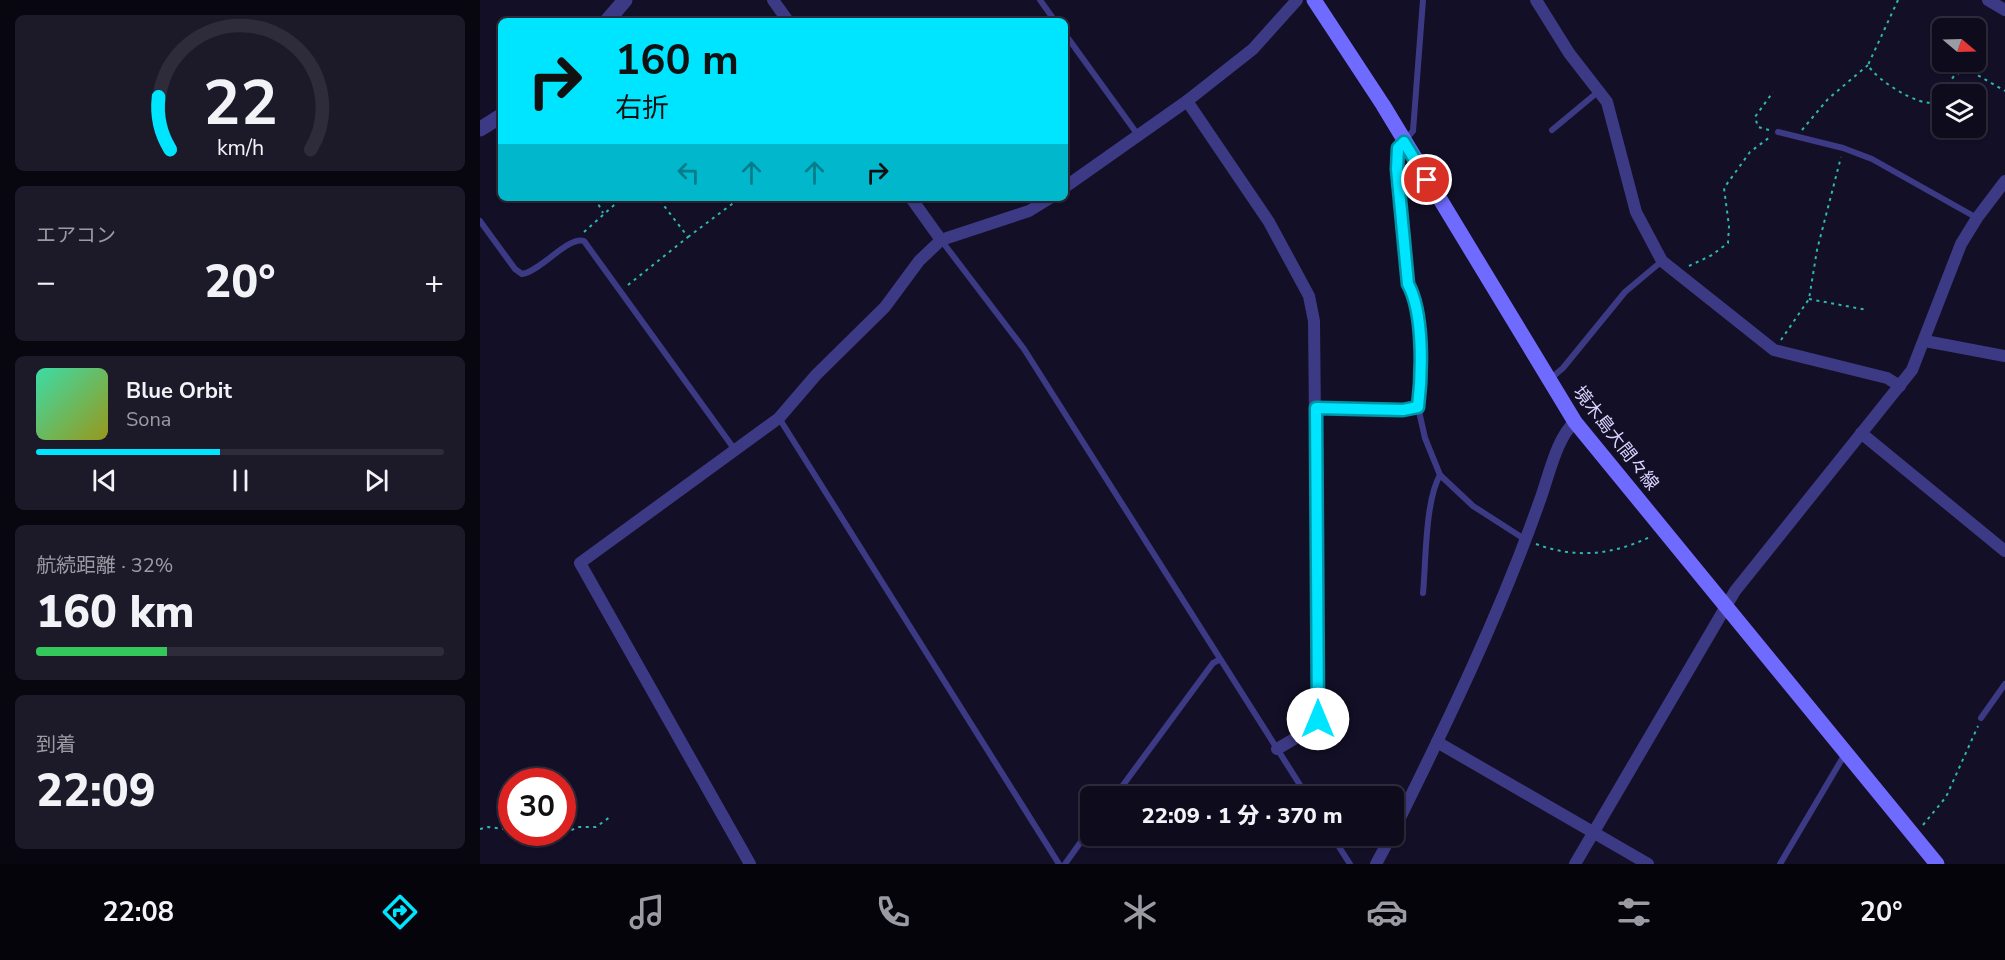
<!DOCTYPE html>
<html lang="ja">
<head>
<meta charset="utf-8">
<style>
  body { margin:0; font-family:"Nunito Sans","Noto Sans JP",sans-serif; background:#1c1929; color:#f1f3f6; height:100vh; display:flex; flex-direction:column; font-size:22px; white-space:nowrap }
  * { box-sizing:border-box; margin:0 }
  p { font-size:20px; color:#9b9ba3 }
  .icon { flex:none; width:33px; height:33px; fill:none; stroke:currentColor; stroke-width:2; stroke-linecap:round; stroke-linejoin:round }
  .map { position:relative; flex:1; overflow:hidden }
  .details { display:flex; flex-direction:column; gap:15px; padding:15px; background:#08060f; width:480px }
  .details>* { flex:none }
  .hud { position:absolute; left:18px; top:18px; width:570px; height:183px; border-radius:9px; box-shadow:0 2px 4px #0004,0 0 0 2px #2e2b3b; background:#00e5ff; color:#111; overflow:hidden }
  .needle { width:39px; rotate:109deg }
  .controls { position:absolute; left:1452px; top:18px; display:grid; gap:12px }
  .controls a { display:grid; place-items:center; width:54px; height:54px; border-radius:9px; background:#0e0b1c; box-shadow:0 2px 4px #0004,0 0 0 2px #2e2b3b; font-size:30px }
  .speed { position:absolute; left:18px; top:768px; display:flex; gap:12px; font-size:30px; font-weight:700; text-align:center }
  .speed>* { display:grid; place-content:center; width:78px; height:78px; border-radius:50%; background:#0e0b1c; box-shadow:0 2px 4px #0004,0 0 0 2px #2e2b3b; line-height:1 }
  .speed .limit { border:9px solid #d22; background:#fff; color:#111 }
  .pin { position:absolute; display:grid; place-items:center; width:51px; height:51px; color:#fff; margin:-26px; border:3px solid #fff; border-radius:50%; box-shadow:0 2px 6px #0007 }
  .me { position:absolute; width:66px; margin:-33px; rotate:0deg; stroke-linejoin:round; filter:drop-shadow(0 0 4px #0008) }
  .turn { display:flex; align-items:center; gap:21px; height:126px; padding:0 18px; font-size:27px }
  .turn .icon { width:78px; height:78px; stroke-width:2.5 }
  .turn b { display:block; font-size:42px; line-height:51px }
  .lanes { display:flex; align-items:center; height:57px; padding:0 18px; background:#0003; justify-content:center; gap:30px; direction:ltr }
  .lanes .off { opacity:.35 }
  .big { font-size:45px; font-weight:800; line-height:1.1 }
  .details .tile { flex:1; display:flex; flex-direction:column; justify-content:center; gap:9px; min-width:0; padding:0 21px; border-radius:9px; background:#1c1929 }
  .details .dial { align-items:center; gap:0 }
  .dial svg { height:156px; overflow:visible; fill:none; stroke:#2e2b3b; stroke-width:7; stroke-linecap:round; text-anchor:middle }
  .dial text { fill:#f1f3f6; stroke:none }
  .song { display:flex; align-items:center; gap:18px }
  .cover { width:72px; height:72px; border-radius:9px; background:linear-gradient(135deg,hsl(160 70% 55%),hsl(60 70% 35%)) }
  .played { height:6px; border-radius:3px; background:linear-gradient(90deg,#00e5ff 45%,#2e2b3b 45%) }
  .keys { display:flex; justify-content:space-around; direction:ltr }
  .heat { display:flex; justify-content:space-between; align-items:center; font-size:33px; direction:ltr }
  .charge { height:9px; border-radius:4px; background:linear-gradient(90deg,#34c759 32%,#2e2b3b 0) }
  .trip { position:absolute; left:600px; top:786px; width:324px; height:60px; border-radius:9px; background:#0e0b1c; box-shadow:0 2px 4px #0004,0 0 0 2px #2e2b3b; font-weight:800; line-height:60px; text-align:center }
  .dock { display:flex; height:96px; justify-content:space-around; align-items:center; background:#06040b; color:#9b9ba3 }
  .dock .icon { width:42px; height:42px }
  .dock .selected { color:#00e5ff }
  .dock b { font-size:27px; color:#f1f3f6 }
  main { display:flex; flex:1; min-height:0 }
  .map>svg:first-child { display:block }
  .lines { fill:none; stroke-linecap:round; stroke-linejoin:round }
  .path { stroke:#2fb8b0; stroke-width:2; stroke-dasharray:3 4.5; stroke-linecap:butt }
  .service { stroke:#3d3a85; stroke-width:6 }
  .minor { stroke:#3d3a85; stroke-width:12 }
  .tertiary { stroke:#3d3a85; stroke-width:15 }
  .secondary { stroke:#6f6bff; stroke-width:15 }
  .route-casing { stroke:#0095a6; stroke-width:15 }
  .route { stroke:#00e5ff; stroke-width:10 }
  .labels { text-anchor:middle; stroke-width:6; stroke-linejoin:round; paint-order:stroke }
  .street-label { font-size:18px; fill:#d9d4ff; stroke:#130f26 }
</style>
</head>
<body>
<main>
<section class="details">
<div class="tile dial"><svg viewBox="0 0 100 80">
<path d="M14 69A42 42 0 1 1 86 69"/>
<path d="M14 69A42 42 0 0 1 8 42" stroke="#00e5ff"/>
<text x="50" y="56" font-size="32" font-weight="700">22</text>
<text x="50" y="72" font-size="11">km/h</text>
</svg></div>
<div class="tile"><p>エアコン</p>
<div class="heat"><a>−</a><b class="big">20°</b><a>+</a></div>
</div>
<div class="tile">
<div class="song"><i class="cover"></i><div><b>Blue Orbit</b><p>Sona</p></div></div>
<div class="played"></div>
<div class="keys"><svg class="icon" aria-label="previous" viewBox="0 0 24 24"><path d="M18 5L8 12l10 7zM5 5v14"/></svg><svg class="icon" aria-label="pause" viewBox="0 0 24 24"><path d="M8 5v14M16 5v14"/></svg><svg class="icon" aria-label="next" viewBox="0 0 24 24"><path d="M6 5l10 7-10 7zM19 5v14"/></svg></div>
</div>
<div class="tile"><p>航続距離 · 32%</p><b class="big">160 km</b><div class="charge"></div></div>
<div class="tile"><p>到着</p><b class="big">22:09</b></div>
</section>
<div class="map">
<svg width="1525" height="864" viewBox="0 0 1525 864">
  <rect width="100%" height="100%" fill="#130f26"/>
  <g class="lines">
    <g class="path">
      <path d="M1418 0 1388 65C1395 79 1440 108 1455 102L1474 76 1484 70 1494 73 1525 91"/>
      <polyline points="1289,130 1278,127 1275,117 1293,92"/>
      <polyline points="1322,130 1348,99 1388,65"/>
      <polyline points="115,198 123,213"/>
      <polyline points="104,232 142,198"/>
      <polyline points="208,237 260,198"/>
      <polyline points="1209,266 1232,255 1248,243 1249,226 1244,188 1270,152 1290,137"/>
      <polyline points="148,285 208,237 178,198"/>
      <polyline points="1329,299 1387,310"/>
      <polyline points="1301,340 1329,299 1337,250 1361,157"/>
      <path d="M1056 544C1096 559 1133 555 1172 536"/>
      <polyline points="1443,825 1466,797 1498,726"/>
      <polyline points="0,829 8,827 32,830"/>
      <polyline points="48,832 79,836 98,827 116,827 130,817"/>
    </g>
    <g class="service">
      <polyline points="560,0 575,21"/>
      <polyline points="943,0 933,131 918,148 917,155 928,284 933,293 939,341 938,407 945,438 960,475 993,506 1046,540"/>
      <polyline points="585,34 658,135"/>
      <polyline points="1072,130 1119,91"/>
      <polyline points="1298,132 1363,148 1392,159 1497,218"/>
      <path d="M0 221 35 269 42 274C61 271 88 236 104 241L255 450"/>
      <polyline points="461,240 544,349 827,796"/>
      <polyline points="1069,380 1083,368 1145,292 1182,261"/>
      <polyline points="836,408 923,410 938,407"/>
      <polyline points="299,418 579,864"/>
      <path d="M943 593C946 562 945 501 960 475"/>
      <polyline points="1501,718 1525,684"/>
      <polyline points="635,796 733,663 739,660"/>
      <polyline points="852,836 870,864"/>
      <polyline points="585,864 610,829"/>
      <polyline points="1300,864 1362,759 1368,755"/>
    </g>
    <g class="minor">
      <polyline points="293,0 308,21"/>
      <polyline points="1056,0 1089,53 1127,102 1156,212 1182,261 1294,350 1407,378 1420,386"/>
      <polyline points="1508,0 1525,10"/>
      <polyline points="707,101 789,222 829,296 834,321 838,719 831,729 797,749"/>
      <polyline points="585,187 707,101 773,49 817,0"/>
      <polyline points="431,198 461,240"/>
      <polyline points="1445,341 1525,356"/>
      <polyline points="1381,433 1525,551"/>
      <polyline points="957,742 1168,864"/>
      <path d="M914 830C967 723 1020 614 1060 500 1068 479 1077 436 1095 422"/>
      <polyline points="270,864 100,563 299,418 336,375 405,307 439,261 461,240 549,211 570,198"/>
      <polyline points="896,864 911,836"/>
      <polyline points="1095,864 1255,591 1432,370 1481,244 1497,218 1525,181"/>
    </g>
    <g class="tertiary">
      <polyline points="127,21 145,0"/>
      <polyline points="0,129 21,116"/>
    </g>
    <polyline class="secondary" points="834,0 903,105 1095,422 1457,864"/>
  </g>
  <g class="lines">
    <defs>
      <path id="route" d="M838 719 836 408 923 410 938 407C942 374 944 313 928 284L917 169 918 148 924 142 947 180"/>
    </defs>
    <use href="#route" class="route-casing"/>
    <use href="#route" class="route"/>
  </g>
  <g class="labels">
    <g class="street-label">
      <text transform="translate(1136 438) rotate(52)" y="6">境木島大間々線</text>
    </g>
  </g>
</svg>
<div class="controls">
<a><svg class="needle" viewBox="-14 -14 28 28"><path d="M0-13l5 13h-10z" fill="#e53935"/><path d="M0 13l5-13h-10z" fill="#9b9ba3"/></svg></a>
<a><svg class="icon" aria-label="layers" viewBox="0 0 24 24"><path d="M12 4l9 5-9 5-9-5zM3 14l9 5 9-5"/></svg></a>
</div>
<div class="speed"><div class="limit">30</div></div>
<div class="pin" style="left:947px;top:180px;background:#d93025"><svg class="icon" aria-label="arrive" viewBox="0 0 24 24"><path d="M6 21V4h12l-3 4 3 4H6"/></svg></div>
<svg class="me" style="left:838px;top:719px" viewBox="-20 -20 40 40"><circle r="19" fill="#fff"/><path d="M0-13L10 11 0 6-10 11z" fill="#00e5ff"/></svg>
<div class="trip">22:09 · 1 分 · 370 m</div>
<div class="hud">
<div class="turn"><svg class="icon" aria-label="right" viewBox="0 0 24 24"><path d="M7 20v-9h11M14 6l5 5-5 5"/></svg><div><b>160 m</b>右折</div></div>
<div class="lanes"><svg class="icon off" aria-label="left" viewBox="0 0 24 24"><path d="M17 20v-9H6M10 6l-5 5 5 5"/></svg><svg class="icon off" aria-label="ahead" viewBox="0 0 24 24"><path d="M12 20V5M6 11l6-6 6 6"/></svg><svg class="icon off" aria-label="ahead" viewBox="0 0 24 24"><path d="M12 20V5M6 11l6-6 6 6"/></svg><svg class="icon" aria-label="right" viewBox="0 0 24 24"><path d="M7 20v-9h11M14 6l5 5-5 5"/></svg></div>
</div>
</div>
</main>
<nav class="dock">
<b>22:08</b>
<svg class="icon selected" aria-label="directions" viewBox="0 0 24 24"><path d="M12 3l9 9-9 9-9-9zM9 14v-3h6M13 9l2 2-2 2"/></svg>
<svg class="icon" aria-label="music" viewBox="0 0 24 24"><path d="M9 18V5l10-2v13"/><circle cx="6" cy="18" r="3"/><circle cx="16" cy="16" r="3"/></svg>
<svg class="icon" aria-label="phone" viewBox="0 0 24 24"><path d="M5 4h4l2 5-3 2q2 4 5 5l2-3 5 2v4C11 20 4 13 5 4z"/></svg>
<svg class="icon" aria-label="climate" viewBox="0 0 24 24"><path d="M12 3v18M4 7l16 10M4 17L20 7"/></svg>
<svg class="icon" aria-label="car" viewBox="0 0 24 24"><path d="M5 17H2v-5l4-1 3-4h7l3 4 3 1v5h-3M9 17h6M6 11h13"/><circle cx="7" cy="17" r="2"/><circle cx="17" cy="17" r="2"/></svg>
<svg class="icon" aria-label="filters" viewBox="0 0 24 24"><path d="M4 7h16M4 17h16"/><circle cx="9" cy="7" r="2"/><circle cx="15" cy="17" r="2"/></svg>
<b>20°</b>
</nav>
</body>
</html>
